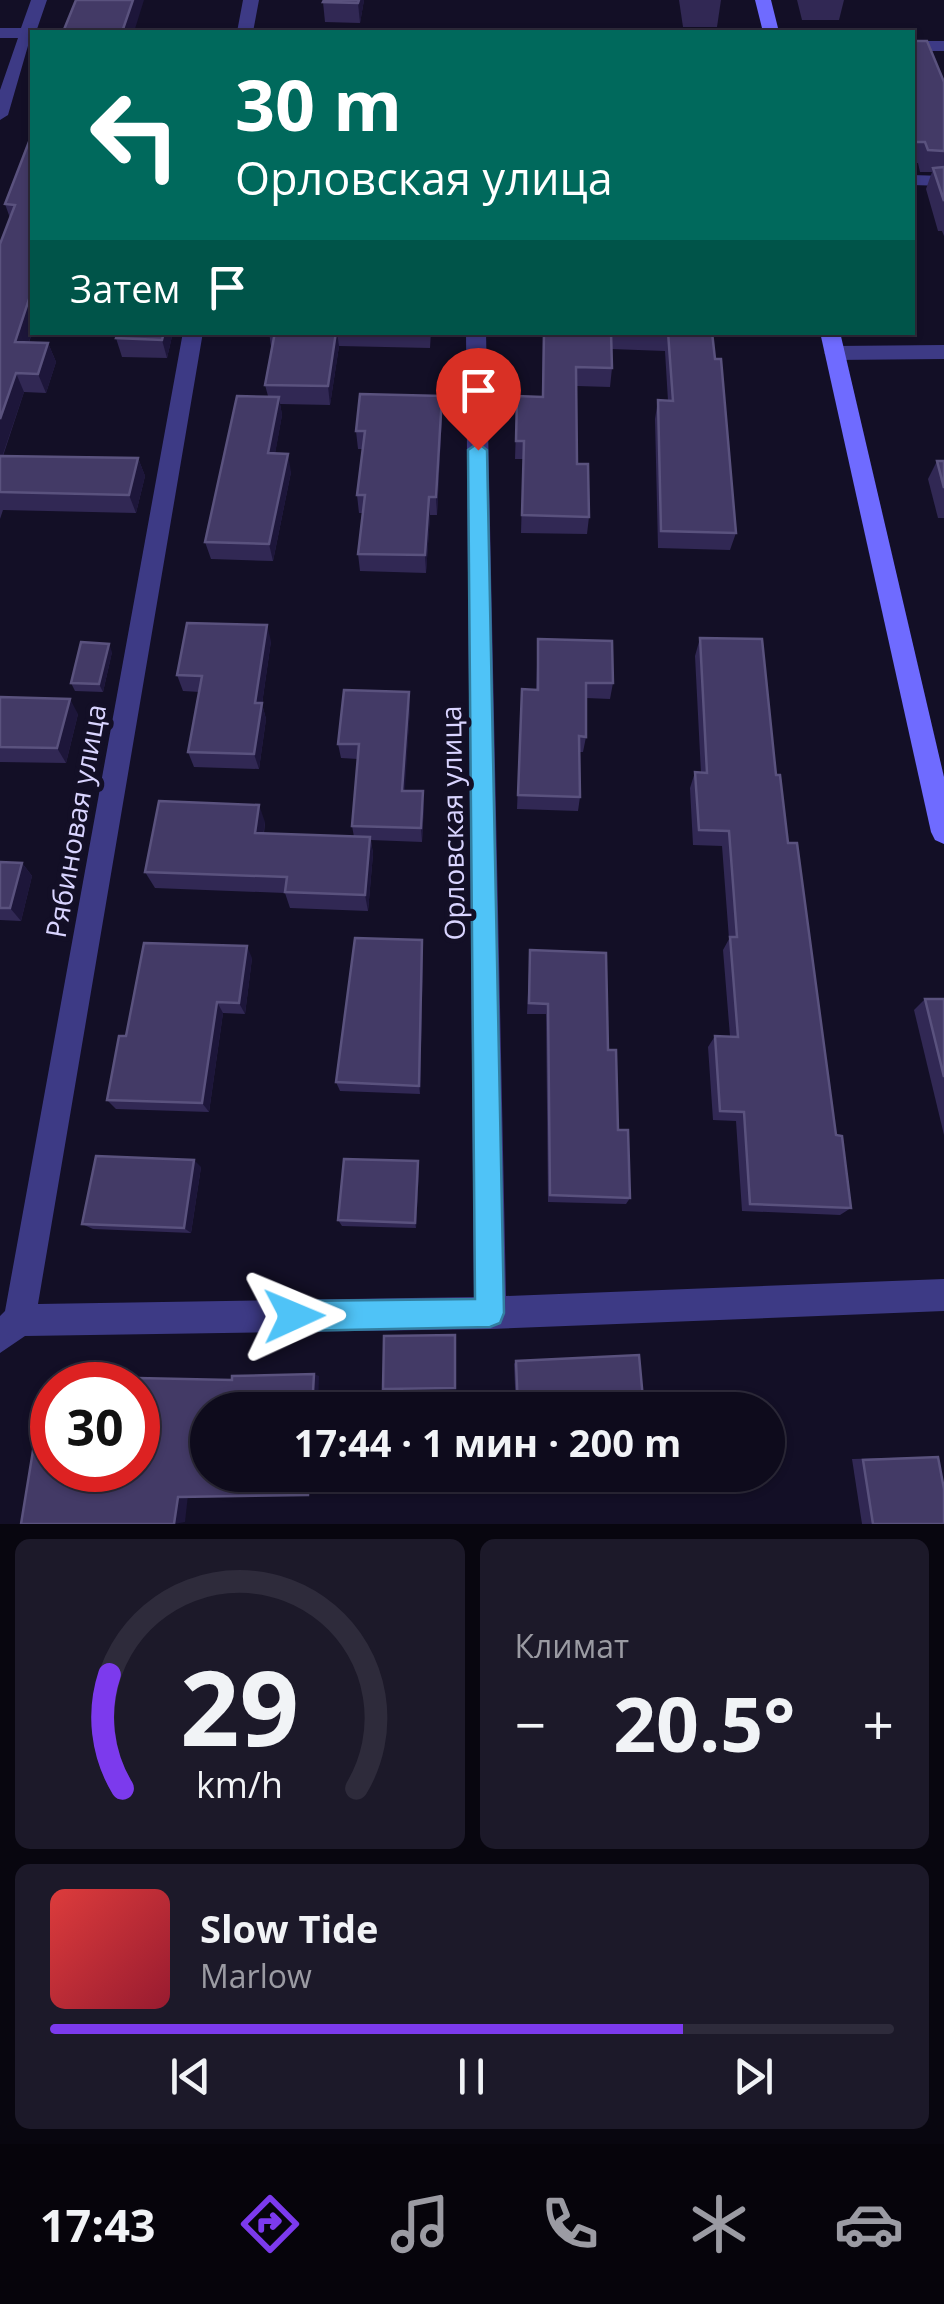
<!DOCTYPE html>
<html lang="ru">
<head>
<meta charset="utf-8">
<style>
  body { margin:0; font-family:"Open Sans",sans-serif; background:#1c1929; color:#f1f3f6; height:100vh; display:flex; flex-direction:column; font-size:38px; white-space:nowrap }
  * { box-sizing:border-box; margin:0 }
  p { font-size:32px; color:#9b9ba3 }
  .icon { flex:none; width:55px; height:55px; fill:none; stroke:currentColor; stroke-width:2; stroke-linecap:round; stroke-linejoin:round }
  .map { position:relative; height:1524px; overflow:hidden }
  .details { display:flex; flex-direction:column; gap:15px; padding:15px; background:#08060f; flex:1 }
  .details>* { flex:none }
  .top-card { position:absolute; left:30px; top:30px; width:885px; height:305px; border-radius:0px; box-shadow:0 2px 8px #0004,0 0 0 2px #2e2b3b; background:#00695c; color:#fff; overflow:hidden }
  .speed { position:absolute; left:30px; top:1362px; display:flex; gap:20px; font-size:50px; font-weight:700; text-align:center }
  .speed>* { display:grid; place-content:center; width:130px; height:130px; border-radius:50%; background:#0e0b1c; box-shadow:0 2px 8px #0004,0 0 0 2px #2e2b3b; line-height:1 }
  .speed .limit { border:15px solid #d22; background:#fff; color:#111 }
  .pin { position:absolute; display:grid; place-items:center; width:85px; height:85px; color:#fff; margin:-102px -42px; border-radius:50% 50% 50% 0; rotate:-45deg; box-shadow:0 0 10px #0007 }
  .pin .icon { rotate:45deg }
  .me { position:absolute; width:110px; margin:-55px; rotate:89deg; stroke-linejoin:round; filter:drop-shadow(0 0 8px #0008) }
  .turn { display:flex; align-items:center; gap:35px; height:210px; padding:0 40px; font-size:45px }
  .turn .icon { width:130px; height:130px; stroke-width:2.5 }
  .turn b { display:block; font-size:70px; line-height:85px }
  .then { display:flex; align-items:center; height:95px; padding:0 40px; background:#0003; gap:20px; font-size:38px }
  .big { font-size:75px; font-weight:700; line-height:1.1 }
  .details .tile { flex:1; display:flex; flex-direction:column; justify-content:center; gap:15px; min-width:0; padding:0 35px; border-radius:15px; background:#1c1929 }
  .details .dial { align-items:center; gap:0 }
  .dial svg { height:260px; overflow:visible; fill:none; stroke:#2e2b3b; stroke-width:7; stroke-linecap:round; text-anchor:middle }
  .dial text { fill:#f1f3f6; stroke:none }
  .song { display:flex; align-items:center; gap:30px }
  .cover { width:120px; height:120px; border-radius:15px; background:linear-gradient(135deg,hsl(0 70% 55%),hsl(350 70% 35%)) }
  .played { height:10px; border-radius:5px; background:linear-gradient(90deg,#7c3aed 75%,#2e2b3b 75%) }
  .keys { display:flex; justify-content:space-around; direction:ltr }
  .heat { display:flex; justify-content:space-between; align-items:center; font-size:55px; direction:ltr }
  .details .tiles { flex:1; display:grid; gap:15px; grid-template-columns:1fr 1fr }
  .tile:last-child { grid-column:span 2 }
  .trip { position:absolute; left:190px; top:1392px; width:595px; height:100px; border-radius:50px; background:#0e0b1c; box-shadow:0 2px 8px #0004,0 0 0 2px #2e2b3b; font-weight:700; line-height:100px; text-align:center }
  .dock { display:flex; height:160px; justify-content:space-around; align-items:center; background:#06040b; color:#9b9ba3 }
  .dock .icon { width:70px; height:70px }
  .dock .current { color:#7c3aed }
  .dock b { font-size:45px; color:#f1f3f6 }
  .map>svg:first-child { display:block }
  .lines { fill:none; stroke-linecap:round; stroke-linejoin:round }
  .street { fill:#3d3a85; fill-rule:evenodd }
  .secondary { fill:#6f6bff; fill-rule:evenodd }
  .wall { fill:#312854 }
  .shaded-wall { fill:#1d163a }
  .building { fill:#433a66; stroke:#5a527e; stroke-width:2.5 }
  .route { fill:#4fc3f7; stroke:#337fa1; stroke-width:2.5 }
  .labels { text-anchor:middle; stroke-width:10; stroke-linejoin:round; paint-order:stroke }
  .street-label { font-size:28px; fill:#d9d4ff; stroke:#130f26 }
</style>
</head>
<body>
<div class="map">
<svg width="944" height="1524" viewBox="0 0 944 1524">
  <rect width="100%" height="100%" fill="#130f26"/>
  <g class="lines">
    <g class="street">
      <polygon points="31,0 47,0 37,29 40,32 32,32 8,115 0,120 0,90 18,38 0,38 0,28 21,28"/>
      <polygon points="243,0 259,0 253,32 237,32"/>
      <rect x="912" y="41" width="32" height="10"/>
      <polygon points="912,175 944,176 944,186 912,185"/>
      <polygon points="183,332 203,332 38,1304 474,1297 466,332 486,332 506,1296 944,1279 944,1311 490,1329 25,1336 0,1353 0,1316 5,1311"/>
      <polygon points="944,345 944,359 834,360 824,353 834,346"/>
    </g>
    <g class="secondary">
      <polygon points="755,0 771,0 779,32 763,32"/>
      <polygon points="820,332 840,332 944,777 944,844 935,840 931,832"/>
    </g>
  </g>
  <g class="wall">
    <polygon points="364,0 360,23 325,22 323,2"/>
    <polygon points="679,0 721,0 717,27 683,27"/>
    <polygon points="797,0 844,0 839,20 802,20"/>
    <polygon points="912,41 944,82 944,236 942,231 938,231 926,189 932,172 920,172 918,163 912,163"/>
    <polygon points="32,134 32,332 29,343 48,343 56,362 46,393 24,392 3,456 138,458 145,476 136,513 3,510 0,519 0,244 10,218 5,204"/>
    <polygon points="173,332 167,358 122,357 116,338"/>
    <polygon points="269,332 431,332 430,348 339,346 330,405 280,404 282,415 275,453 291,472 273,561 211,559 205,542 268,396 265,385 273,346 271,346"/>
    <polygon points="543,332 712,332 736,533 730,550 658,548 655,419 658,400 668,401 665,351 611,349 612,368 610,387 577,386 577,464 589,517 587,534 521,533 523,459 515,459 517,396 542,397"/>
    <polygon points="442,396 442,414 437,515 430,515 426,573 360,571 358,554 362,513 359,513 357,495 363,449 358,449 356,431"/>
    <polygon points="937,461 944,461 944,518 938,518 928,479"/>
    <polygon points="700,638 776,775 836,1135 851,1208 840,1215 742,1211 736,1121 713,1120 708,1047 715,1036 730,1036 723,950 729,939 722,846 693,845 690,788 695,772 701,773 695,656"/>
    <polygon points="538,639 613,683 610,699 586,698 586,737 583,752 580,752 580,797 578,811 517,809 522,689 536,690"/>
    <polygon points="271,641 262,704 266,719 259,769 194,767 188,752 200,692 183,691 177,675"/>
    <polygon points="112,652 103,692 75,691 71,683"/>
    <polygon points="0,697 78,714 66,763 0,762"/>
    <polygon points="410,708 404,791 424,805 422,842 371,840 373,854 368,911 290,908 285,893 155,888 145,872 265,822 264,833 354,837 352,826 358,759 341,758 338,744"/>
    <polygon points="0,862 22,863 32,876 21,921 0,920"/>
    <polygon points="422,940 423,952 420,1094 340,1091 336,1082"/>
    <polygon points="530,950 608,1050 618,1130 630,1198 626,1204 548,1202 546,1014 527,1014"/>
    <polygon points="252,958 245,1014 223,1013 209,1112 116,1109 107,1100 126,1036"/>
    <polygon points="925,999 944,999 944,1135 914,1010"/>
    <polygon points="418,1161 419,1168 416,1228 342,1226 338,1220"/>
    <polygon points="201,1167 191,1233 93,1229 82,1224"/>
    <polygon points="455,1335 456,1389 383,1389"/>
    <polygon points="516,1361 644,1410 516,1410 514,1364"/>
    <polygon points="924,1457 938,1457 944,1524 862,1524 852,1459"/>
  </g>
  <g class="shaded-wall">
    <polygon points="133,0 144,0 134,32 122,32"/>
    <polygon points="359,0 364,0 360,23 358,3"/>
    <polygon points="32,290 32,332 23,361 15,342"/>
    <polygon points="164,332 173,332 167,358 162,340"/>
    <polygon points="336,332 337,332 339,346 330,405 328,386"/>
    <polygon points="48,343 56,362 46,393 38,374"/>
    <polygon points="16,373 24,392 0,463 0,419"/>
    <polygon points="442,396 442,414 437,515 436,497"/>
    <polygon points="279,397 282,415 272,471 268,453"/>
    <polygon points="288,454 291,472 273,561 269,544"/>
    <polygon points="138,458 145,476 136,513 129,495"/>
    <polygon points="429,497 430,515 426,573 425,555"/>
    <polygon points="267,625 271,641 262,704 266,719 259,769 254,754 255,703"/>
    <polygon points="109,644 112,652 103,692 99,684"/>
    <polygon points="409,692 410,708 404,805 402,791"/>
    <polygon points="70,699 78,714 66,763 57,748"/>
    <polygon points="423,791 424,805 422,842 421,828"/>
    <polygon points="259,805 265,822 261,850 255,833"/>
    <polygon points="370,837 373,854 368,911 365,895"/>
    <polygon points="22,863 32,876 21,921 10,908"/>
    <polygon points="422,940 423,952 420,1094 419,1086"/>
    <polygon points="247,946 252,958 245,1014 239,1003"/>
    <polygon points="217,1002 223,1013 209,1112 202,1103"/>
    <polygon points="194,1160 201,1167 191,1233 184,1228"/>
    <polygon points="418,1161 419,1168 416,1228 415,1223"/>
    <polygon points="314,1374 319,1376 318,1410 312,1410"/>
    <polygon points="309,1475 315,1475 314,1492 308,1495"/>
    <polygon points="188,1495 185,1522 174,1524 178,1497"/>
  </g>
  <g class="building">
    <polygon points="76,0 133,0 122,32 63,32"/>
    <polygon points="324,0 359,0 358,3 323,2"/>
    <polygon points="912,41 927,41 944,82 944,151 928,150 925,142 912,142"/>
    <polygon points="32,134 32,290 15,342 48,343 38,374 16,373 0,419 0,244 15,205 5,204"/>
    <polygon points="944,167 944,201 933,168"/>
    <polygon points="118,332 164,332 162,340 116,338"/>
    <polygon points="275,332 336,332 328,386 265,385"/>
    <polygon points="544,332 611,332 612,368 576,367 577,464 588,464 589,517 522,515 524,441 516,441 517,396 543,397"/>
    <polygon points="668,332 712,332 715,359 721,359 736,533 661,531 658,400 673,401"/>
    <polygon points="360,394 442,396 436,497 429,497 425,555 358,554 365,495 357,495 365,431 356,431"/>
    <polygon points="237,396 279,397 268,453 288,454 269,544 205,542"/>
    <polygon points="0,456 138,458 129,495 0,492"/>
    <polygon points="937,461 944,461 944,488"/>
    <polygon points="187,623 267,625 255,703 262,703 254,754 188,752 202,676 177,675"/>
    <polygon points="700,638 762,639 776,775 780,775 788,843 797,843 836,1135 842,1136 851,1208 750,1204 744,1112 720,1111 715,1036 738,1037 730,937 737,937 729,831 699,830 695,772 707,773"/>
    <polygon points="538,639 612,641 613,683 586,683 586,737 579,736 580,797 518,795 522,689 538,690"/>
    <polygon points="81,642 109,644 99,684 71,683"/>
    <polygon points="344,690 409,692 402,791 423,791 421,828 352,826 359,744 338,744"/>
    <polygon points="0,697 70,699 57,748 0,747"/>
    <polygon points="159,801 259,805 255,833 370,837 365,895 285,892 287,877 145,872"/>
    <polygon points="0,862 22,863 10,908 0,908"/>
    <polygon points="355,938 422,940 419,1086 336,1082"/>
    <polygon points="144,943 247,946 239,1003 217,1002 202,1103 107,1100 119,1036 126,1036"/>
    <polygon points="530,950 606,953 608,1050 616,1050 618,1130 628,1130 630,1198 550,1195 548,1004 529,1003"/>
    <polygon points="925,999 944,999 944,1077"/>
    <polygon points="96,1156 194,1160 184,1228 82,1224"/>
    <polygon points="344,1159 418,1161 415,1223 338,1220"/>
    <polygon points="455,1335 455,1388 383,1389 384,1336"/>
    <polygon points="639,1355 644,1410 518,1410 516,1361"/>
    <polygon points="314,1374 312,1410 208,1410 208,1475 309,1475 308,1495 178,1497 174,1524 21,1524 39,1414 52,1414 52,1470 138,1470 138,1378 232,1380 232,1376"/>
    <polygon points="938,1457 944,1489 944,1524 873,1524 863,1460"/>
  </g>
  <polygon class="route" points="478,443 487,450 504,1313 500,1323 490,1327 294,1331 283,1326 279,1316 283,1306 294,1301 475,1299 468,450"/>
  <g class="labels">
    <g class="street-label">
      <text transform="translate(76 821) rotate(-80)" y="10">Рябиновая улица</text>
      <text transform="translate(453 823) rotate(-91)" y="10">Орловская улица</text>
    </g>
  </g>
</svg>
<div class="speed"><div class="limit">30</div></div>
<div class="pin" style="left:478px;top:450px;background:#d93025"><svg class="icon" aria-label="arrive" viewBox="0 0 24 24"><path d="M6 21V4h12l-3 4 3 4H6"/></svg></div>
<svg class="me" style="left:294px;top:1316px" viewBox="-20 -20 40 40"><path d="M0-17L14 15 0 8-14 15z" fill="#4fc3f7" stroke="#fff" stroke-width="4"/></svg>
<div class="trip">17:44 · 1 мин · 200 m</div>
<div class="top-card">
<div class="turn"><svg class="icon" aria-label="left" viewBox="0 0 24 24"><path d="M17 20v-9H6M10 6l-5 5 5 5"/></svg><div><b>30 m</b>Орловская улица</div></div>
<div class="then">Затем<svg class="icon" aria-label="arrive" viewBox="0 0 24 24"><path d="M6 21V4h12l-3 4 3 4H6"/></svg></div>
</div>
</div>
<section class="details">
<div class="tiles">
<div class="tile dial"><svg viewBox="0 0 100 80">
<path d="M14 69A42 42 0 1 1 86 69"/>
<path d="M14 69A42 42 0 0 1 10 34" stroke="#7c3aed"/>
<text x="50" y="56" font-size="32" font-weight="700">29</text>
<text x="50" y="72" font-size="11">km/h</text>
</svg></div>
<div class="tile"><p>Климат</p>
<div class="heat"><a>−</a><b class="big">20.5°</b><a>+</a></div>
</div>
<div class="tile">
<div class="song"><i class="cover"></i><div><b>Slow Tide</b><p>Marlow</p></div></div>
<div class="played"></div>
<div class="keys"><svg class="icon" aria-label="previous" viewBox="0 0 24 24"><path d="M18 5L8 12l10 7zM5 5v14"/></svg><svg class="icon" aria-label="pause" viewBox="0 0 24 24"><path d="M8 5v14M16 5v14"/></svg><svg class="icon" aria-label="next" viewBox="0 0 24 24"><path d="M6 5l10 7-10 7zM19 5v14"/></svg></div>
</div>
</div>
</section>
<nav class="dock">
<b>17:43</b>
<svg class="icon current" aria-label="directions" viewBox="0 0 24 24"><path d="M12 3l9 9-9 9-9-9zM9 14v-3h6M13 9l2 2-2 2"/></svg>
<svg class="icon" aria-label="music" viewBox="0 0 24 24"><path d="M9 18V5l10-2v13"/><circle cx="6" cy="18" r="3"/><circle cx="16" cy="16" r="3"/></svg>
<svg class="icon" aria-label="phone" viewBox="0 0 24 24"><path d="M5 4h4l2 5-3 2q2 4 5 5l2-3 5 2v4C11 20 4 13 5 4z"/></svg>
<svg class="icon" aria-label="climate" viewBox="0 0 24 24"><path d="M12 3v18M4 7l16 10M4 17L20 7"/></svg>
<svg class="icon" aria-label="car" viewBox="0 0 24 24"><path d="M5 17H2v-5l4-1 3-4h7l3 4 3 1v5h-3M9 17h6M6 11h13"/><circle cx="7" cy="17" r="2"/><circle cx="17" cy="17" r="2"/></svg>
</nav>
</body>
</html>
